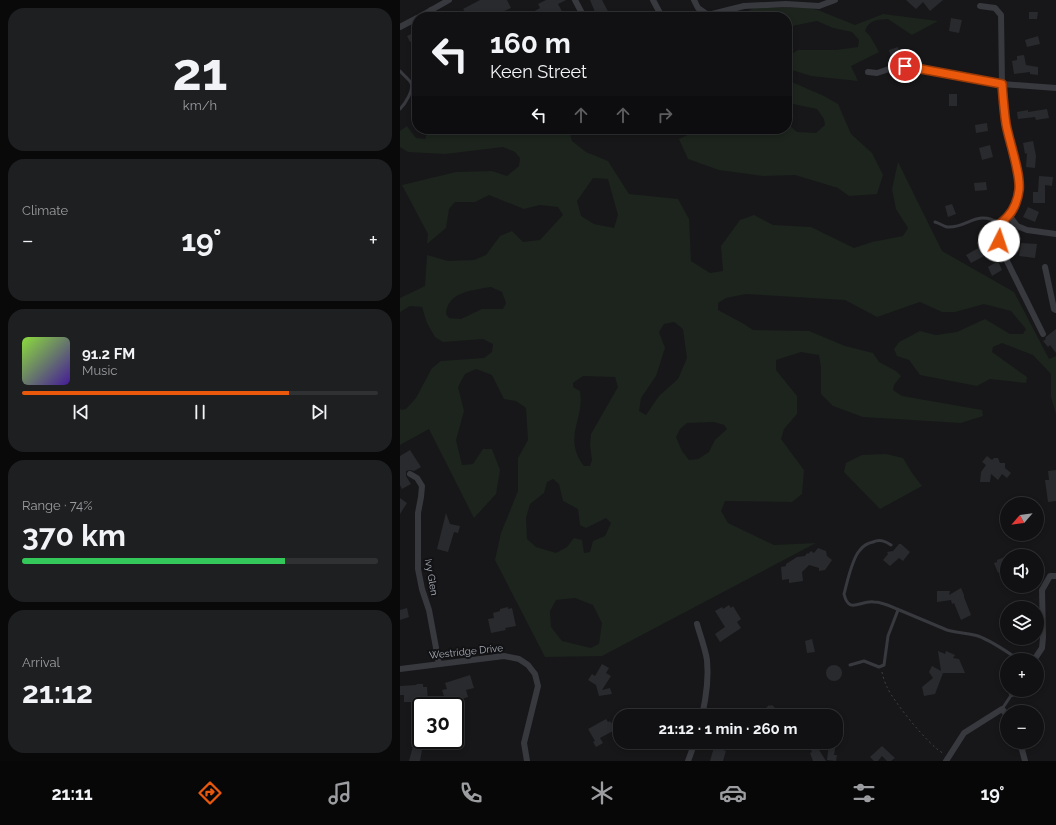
<!DOCTYPE html>
<html lang="en">
<head>
<meta charset="utf-8">
<style>
  body { margin:0; font-family:Raleway,sans-serif; background:#1e1f21; color:#f1f3f6; height:100vh; display:flex; flex-direction:column; font-size:15px; white-space:nowrap }
  * { box-sizing:border-box; margin:0 }
  p { font-size:13px; color:#9c9da0 }
  .icon { flex:none; width:22px; height:22px; fill:none; stroke:currentColor; stroke-width:2; stroke-linecap:round; stroke-linejoin:round }
  .map { position:relative; flex:1; overflow:hidden }
  .panel { display:flex; flex-direction:column; gap:8px; padding:8px; background:#09090a; width:400px }
  .panel>* { flex:none }
  .hud { position:absolute; left:12px; top:12px; width:380px; height:122px; border-radius:16px; box-shadow:0 2px 6px #0003,0 0 0 1px #303133; background:#111113; color:#f1f3f6; overflow:hidden }
  .needle { width:26px; rotate:242deg }
  .fabs { position:absolute; left:600px; top:497px; display:grid; gap:8px }
  .fabs a { display:grid; place-items:center; width:44px; height:44px; border-radius:50%; background:#111113; box-shadow:0 2px 6px #0003,0 0 0 1px #303133; font-size:20px }
  .speed { position:absolute; left:12px; top:697px; display:flex; gap:8px; font-size:20px; font-weight:700; text-align:center }
  .speed>* { display:grid; place-content:center; width:52px; height:52px; border-radius:50%; background:#111113; box-shadow:0 2px 6px #0003,0 0 0 1px #303133; line-height:1 }
  .speed .limit { border:2px solid #111; border-radius:6px; background:#fff; color:#111 }
  .pin { position:absolute; display:grid; place-items:center; width:34px; height:34px; color:#fff; margin:-17px; border:2px solid #fff; border-radius:50%; box-shadow:0 1px 4px #0007 }
  .me { position:absolute; width:44px; margin:-22px; rotate:4deg; stroke-linejoin:round; filter:drop-shadow(0 0 3px #0008) }
  .turn { display:flex; align-items:center; gap:14px; height:84px; padding:0 12px; font-size:18px }
  .turn .icon { width:52px; height:52px; stroke-width:2.5 }
  .turn b { display:block; font-size:28px; line-height:34px }
  .lanes { display:flex; align-items:center; height:38px; padding:0 12px; background:#0003; justify-content:center; gap:20px; direction:ltr }
  .lanes .off { opacity:.35 }
  .big { font-size:30px; font-weight:700; line-height:1.1 }
  .panel .card { flex:1; display:flex; flex-direction:column; justify-content:center; gap:6px; min-width:0; padding:0 14px; border-radius:16px; background:#1e1f21 }
  .panel .dial { align-items:center; gap:0 }
  .dial b { font-size:52px; line-height:1 }
  .song { display:flex; align-items:center; gap:12px }
  .cover { width:48px; height:48px; border-radius:6px; background:linear-gradient(135deg,hsl(90 70% 55%),hsl(260 70% 35%)) }
  .played { height:4px; border-radius:2px; background:linear-gradient(90deg,#ea580c 75%,#303133 75%) }
  .keys { display:flex; justify-content:space-around; direction:ltr }
  .heat { display:flex; justify-content:space-between; align-items:center; font-size:22px; direction:ltr }
  .charge { height:6px; border-radius:3px; background:linear-gradient(90deg,#34c759 74%,#303133 0) }
  .trip { position:absolute; left:213px; top:709px; width:230px; height:40px; border-radius:16px; background:#111113; box-shadow:0 2px 6px #0003,0 0 0 1px #303133; font-weight:700; line-height:40px; text-align:center }
  .tabs { display:flex; height:64px; justify-content:space-around; align-items:center; background:#070708; color:#9c9da0 }
  .tabs .icon { width:28px; height:28px }
  .tabs .selected { color:#ea580c }
  .tabs b { font-size:18px; color:#f1f3f6 }
  main { display:flex; flex:1; min-height:0 }
  .map>svg:first-child { display:block }
  .green { fill:#1c241d; fill-rule:evenodd }
  .building { fill:#292a2d }
  .lines { fill:none; stroke-linecap:round; stroke-linejoin:round }
  .path { stroke:#3d4045; stroke-width:1; stroke-dasharray:2 3; stroke-linecap:butt }
  .lane { stroke:#37393e; stroke-width:3 }
  .street { stroke:#37393e; stroke-width:6 }
  .route-casing { stroke:#983908; stroke-width:10 }
  .route { stroke:#ea580c; stroke-width:7 }
  .labels { text-anchor:middle; stroke-width:4; stroke-linejoin:round; paint-order:stroke }
  .street-label { font-size:10px; fill:#a8aeb9; stroke:#121214 }
</style>
</head>
<body>
<main>
<section class="panel">
<div class="card dial"><b>21</b><p>km/h</p></div>
<div class="card"><p>Climate</p>
<div class="heat"><a>−</a><b class="big">19°</b><a>+</a></div>
</div>
<div class="card">
<div class="song"><i class="cover"></i><div><b>91.2 FM</b><p>Music</p></div></div>
<div class="played"></div>
<div class="keys"><svg class="icon" aria-label="previous" viewBox="0 0 24 24"><path d="M18 5L8 12l10 7zM5 5v14"/></svg><svg class="icon" aria-label="pause" viewBox="0 0 24 24"><path d="M8 5v14M16 5v14"/></svg><svg class="icon" aria-label="next" viewBox="0 0 24 24"><path d="M6 5l10 7-10 7zM19 5v14"/></svg></div>
</div>
<div class="card"><p>Range · 74%</p><b class="big">370 km</b><div class="charge"></div></div>
<div class="card"><p>Arrival</p><b class="big">21:12</b></div>
</section>
<div class="map">
<svg width="656" height="761" viewBox="0 0 656 761">
  <rect width="100%" height="100%" fill="#171719"/>
  <g class="green">
    <path d="M405 7 418 10 455 25 483 14 538 21 512 35 488 19C477 20 470 19 465 31L470 36 479 52 451 66 458 81 411 76 389 69 387 57 398 50H436L458 47 459 40 452 32 433 28 417 21 387 27V17H336L354 8Z"/>
    <polygon points="387,83 394,83 424,96 438,104 451,134 472,153 483,175 477,194 449,196 438,188 395,175 363,176 319,170 288,159 279,139 300,129 387,129 387,123 397,132 416,133 425,125 424,119 417,109 393,104 387,105"/>
    <path d="M7 126 16 138 25 139 27 134 24 129H169L172 141 186 152 208 161 229 194 278 199 289 219 291 261 310 273 323 271 321 246 340 220 354 215 373 225 411 227 454 248 472 242 503 236 508 228 496 209 492 189 498 162 542 251 614 292 649 359 656 356V414L651 397V374L633 355 602 343 593 347 592 352 627 377 626 383 590 379 577 386 520 375 509 360 497 356 494 349 499 342 520 331 536 335 557 332 585 319 610 334H623L626 329 611 311 584 304 555 312H542L520 302 477 317 445 300 346 294 326 298 318 303V310L344 324 353 330 409 331 445 346 473 353 479 362 496 371 501 376 494 385 493 390 502 396 582 410 583 416 561 423 463 417 433 406 421 394V367L419 355 401 352 376 360V370L397 396V414L384 429 381 439 404 470 402 494 392 502 325 501 321 511 328 523 374 545 416 543 202 656 145 657 95 560 101 533 118 491V458L128 440 126 408 116 401 104 399 92 375 76 369 65 374 58 387 64 411 56 440 62 465 73 464 83 449H92L100 470 96 494 74 518 29 429 0 445V408L1 410 6 409 16 398 32 368 41 361 84 358 92 352 93 344 83 339 43 342 35 337 27 323 22 307 10 306 0 312V298L25 286 27 255 48 261 74 260 86 255 100 236 112 231 123 242 140 240 163 215 158 207 140 205 124 209 89 195 75 202H55L49 209 46 228 27 244 28 234 2 185 56 172 92 171 107 176 119 166 120 158 115 152 103 147 45 154 8 152 0 147V131ZM193 178 208 179 218 215 214 228 194 224 181 216 177 201ZM91 287 102 292 106 303 103 309H82L61 319 49 318 46 314C47 292 73 290 91 287ZM274 322 283 329 287 358 278 379 259 396 246 415 239 411 241 398 256 376 265 348 259 332 264 324ZM183 376 215 377 218 387 191 434 190 445 192 460 190 466H184C162 437 185 420 180 391L173 387V383ZM314 422 324 425 327 429 315 440 309 452 298 459 289 460 282 451 276 437 280 429 287 423ZM153 479 159 484 163 501 178 509 180 525 186 528 206 518 211 523 205 536 193 541 190 552 184 553 182 540 174 538 167 547 156 553 136 547 127 539 126 518 130 504 144 493 147 482ZM175 598 193 605 202 623 199 644 191 648 162 641 151 627 150 611 156 600Z"/>
    <polygon points="486,454 503,458 512,473 522,486 480,509 444,472 446,463 462,455"/>
  </g>
  <g class="building">
    <polygon points="80,0 107,0 111,8 91,17 55,17 65,12 63,9"/>
    <polygon points="146,0 166,0 158,4 165,17 124,17 140,8 138,4"/>
    <polygon points="190,0 202,0 211,17 197,17"/>
    <polygon points="506,0 543,0 530,11 523,2 516,9"/>
    <polygon points="629,12 638,12 637,19 629,19"/>
    <polygon points="551,18 562,20 559,33 549,31"/>
    <polygon points="13,33 14,35 17,34 17,51 12,41 10,42 7,36"/>
    <polygon points="638,36 640,44 627,47 625,40"/>
    <polygon points="498,47 500,55 491,57 489,50"/>
    <polygon points="624,55 626,65 638,67 638,75 630,74 630,72 614,74 612,61 617,60 617,56"/>
    <rect x="549" y="94" width="8" height="12"/>
    <polygon points="647,109 649,118 636,120 635,117 618,119 617,112 628,110 628,112"/>
    <polygon points="587,123 588,131 576,133 575,125"/>
    <polygon points="633,141 636,156 635,168 626,167 627,153 625,154 623,143"/>
    <polygon points="590,145 593,157 582,160 579,148"/>
    <polygon points="639,176 653,177 652,186 645,185 645,203 633,203 633,192 638,192"/>
    <polygon points="586,182 587,190 575,191 574,183"/>
    <polygon points="552,204 556,214 548,217 545,206"/>
    <polygon points="628,207 639,212 635,222 623,217"/>
    <polygon points="621,243 637,244 635,258 619,256"/>
    <polygon points="582,246 586,255 571,263 566,255"/>
    <polygon points="598,261 602,270 592,276 588,267"/>
    <polygon points="656,329 656,353 650,345 648,347 643,341 646,339 645,338 647,336"/>
    <polygon points="10,450 21,467 14,471 10,470 6,471 6,476 11,484 2,489 0,485 0,456"/>
    <polygon points="587,456 592,460 594,458 598,458 600,463 605,463 605,468 611,473 607,478 602,474 598,480 591,474 590,482 580,482 581,472 586,465 582,462"/>
    <polygon points="656,470 656,501 648,502 645,480 649,480 648,471"/>
    <polygon points="0,498 7,503 0,514"/>
    <polygon points="46,513 50,524 60,526 58,533 54,532 48,552 37,549"/>
    <polygon points="499,544 501,544 510,552 503,561 499,558 490,566 483,560 488,554 487,552 493,551"/>
    <polygon points="418,548 426,551 427,556 432,560 425,570 419,571 419,568 409,565 402,572 403,581 389,583 389,579 382,580 381,567 386,566 386,564 397,557 405,556 407,553 408,554 411,551 414,553"/>
    <polygon points="607,556 607,577 602,579 600,572 598,573 594,563 597,562 597,560"/>
    <polygon points="561,588 564,595 564,597 571,615 561,620 554,603 552,604 551,600 537,602 537,591 550,591 549,595"/>
    <polygon points="329,605 331,608 333,606 341,619 337,622 341,628 320,642 315,634 325,627 315,611 322,607 323,609"/>
    <polygon points="108,607 108,609 112,608 116,626 105,628 106,630 91,633 88,619 94,618 93,613 100,611 100,609"/>
    <polygon points="7,608 9,617 0,620 0,610"/>
    <polygon points="412,639 415,652 407,653 405,641"/>
    <polygon points="538,651 545,654 546,651 555,655 553,658 559,659 565,673 543,673 535,694 524,696 522,687 533,678 529,672 532,666 541,671"/>
    <polygon points="202,664 209,668 206,673 211,676 202,690 210,688 212,694 199,696 196,685 188,680 192,674 195,676"/>
    <circle cx="434" cy="673" r="8"/>
    <polygon points="70,675 74,688 66,690 68,697 52,702 50,697 45,699 42,690 47,689 45,683"/>
    <polygon points="17,684 23,684 23,687 27,687 28,703 25,702 25,704 16,704 16,702 4,702 4,695 0,695 0,686 16,685"/>
    <polygon points="369,705 370,706 372,705 383,716 358,716"/>
    <polygon points="206,719 208,722 210,721 211,723 213,722 216,727 212,730 213,731 200,738 203,743 196,747 193,742 195,741 188,729"/>
    <polygon points="429,743 436,744 434,755 437,755 436,761 427,760"/>
    <polygon points="18,744 23,745 20,761 9,761 13,746 17,747"/>
    <polygon points="482,746 495,758 491,761 487,761 482,756 478,761 474,761 470,757"/>
    <polygon points="314,747 326,751 323,761 310,761"/>
    <polygon points="416,747 417,749 418,748 426,761 413,761 410,753 412,752 411,750"/>
  </g>
  <g class="lines">
    <path class="path" d="M482 672C483 677 485 683 487 687 493 701 530 747 543 753"/>
    <g class="lane">
      <path d="M0 71C3 75 9 79 11 83 14 90 5 104 0 109"/>
      <path d="M535 222C539 223 543 226 547 227 567 229 576 209 599 223"/>
      <path d="M491 545C485 541 480 539 473 542 468 543 463 546 460 550 452 558 447 583 444 594 449 615 460 600 474 602 482 602 490 606 497 609 514 616 530 623 547 630 557 633 568 633 578 636 592 641 606 651 619 660"/>
      <polyline points="450,665 464,661 479,667 484,665 488,636 498,610"/>
      <polyline points="602,709 612,694"/>
    </g>
    <g class="street">
      <polyline points="175,0 184,17"/>
      <polyline points="253,0 261,15"/>
      <polyline points="294,0 298,8 308,15 344,6 386,4 419,6 435,0"/>
      <polyline points="580,6 595,8 601,15 602,84 606,123 617,175 619,190 615,205 609,215 599,223 596,233 601,249 643,334"/>
      <polyline points="31,10 35,17"/>
      <polyline points="19,17 49,0"/>
      <polyline points="0,27 17,18"/>
      <polyline points="468,72 477,73 489,69 505,66 602,84 656,88"/>
      <polyline points="609,215 617,226 627,230 656,234"/>
      <polyline points="645,267 654,309 656,310"/>
      <polyline points="10,474 17,478 22,486 21,497 18,513 18,569 22,589 29,610 39,664"/>
      <path d="M297 624C300 635 305 648 307 660 309 679 306 698 302 716"/>
      <polyline points="634,660 642,648 643,637 642,590 650,576 656,576"/>
      <polyline points="0,669 104,656 119,659 128,665 135,674 138,686 124,743 127,761"/>
      <polyline points="612,694 616,690"/>
      <polyline points="620,742 625,761"/>
      <polyline points="288,761 295,742"/>
      <polyline points="546,761 564,733 602,709 607,715"/>
    </g>
  </g>
  <g class="lines">
    <defs>
      <path id="route" d="M505 66 602 84C603 97 604 111 606 124 609 141 621 174 619 190 618 199 614 210 608 216 599 226 594 225 599 241"/>
    </defs>
    <use href="#route" class="route-casing"/>
    <use href="#route" class="route"/>
  </g>
  <g class="labels">
    <g class="street-label">
      <text transform="translate(32 577) rotate(80)" y="4">Ivy Glen</text>
      <text transform="translate(66 651) rotate(-6)" y="4">Westridge Drive</text>
    </g>
  </g>
</svg>
<div class="fabs">
<a><svg class="needle" viewBox="-14 -14 28 28"><path d="M0-13l5 13h-10z" fill="#e53935"/><path d="M0 13l5-13h-10z" fill="#9c9da0"/></svg></a>
<a><svg class="icon" aria-label="sound" viewBox="0 0 24 24"><path d="M4 9h4l5-4v14l-5-4H4zM17 9q2 3 0 6"/></svg></a>
<a><svg class="icon" aria-label="layers" viewBox="0 0 24 24"><path d="M12 4l9 5-9 5-9-5zM3 14l9 5 9-5"/></svg></a>
<a>+</a>
<a>−</a>
</div>
<div class="speed"><div class="limit">30</div></div>
<div class="pin" style="left:505px;top:66px;background:#d93025"><svg class="icon" aria-label="arrive" viewBox="0 0 24 24"><path d="M6 21V4h12l-3 4 3 4H6"/></svg></div>
<svg class="me" style="left:599px;top:241px" viewBox="-20 -20 40 40"><circle r="19" fill="#fff"/><path d="M0-13L10 11 0 6-10 11z" fill="#ea580c"/></svg>
<div class="trip">21:12 · 1 min · 260 m</div>
<div class="hud">
<div class="turn"><svg class="icon" aria-label="left" viewBox="0 0 24 24"><path d="M17 20v-9H6M10 6l-5 5 5 5"/></svg><div><b>160 m</b>Keen Street</div></div>
<div class="lanes"><svg class="icon" aria-label="left" viewBox="0 0 24 24"><path d="M17 20v-9H6M10 6l-5 5 5 5"/></svg><svg class="icon off" aria-label="ahead" viewBox="0 0 24 24"><path d="M12 20V5M6 11l6-6 6 6"/></svg><svg class="icon off" aria-label="ahead" viewBox="0 0 24 24"><path d="M12 20V5M6 11l6-6 6 6"/></svg><svg class="icon off" aria-label="right" viewBox="0 0 24 24"><path d="M7 20v-9h11M14 6l5 5-5 5"/></svg></div>
</div>
</div>
</main>
<nav class="tabs">
<b>21:11</b>
<svg class="icon selected" aria-label="directions" viewBox="0 0 24 24"><path d="M12 3l9 9-9 9-9-9zM9 14v-3h6M13 9l2 2-2 2"/></svg>
<svg class="icon" aria-label="music" viewBox="0 0 24 24"><path d="M9 18V5l10-2v13"/><circle cx="6" cy="18" r="3"/><circle cx="16" cy="16" r="3"/></svg>
<svg class="icon" aria-label="phone" viewBox="0 0 24 24"><path d="M5 4h4l2 5-3 2q2 4 5 5l2-3 5 2v4C11 20 4 13 5 4z"/></svg>
<svg class="icon" aria-label="climate" viewBox="0 0 24 24"><path d="M12 3v18M4 7l16 10M4 17L20 7"/></svg>
<svg class="icon" aria-label="car" viewBox="0 0 24 24"><path d="M5 17H2v-5l4-1 3-4h7l3 4 3 1v5h-3M9 17h6M6 11h13"/><circle cx="7" cy="17" r="2"/><circle cx="17" cy="17" r="2"/></svg>
<svg class="icon" aria-label="filters" viewBox="0 0 24 24"><path d="M4 7h16M4 17h16"/><circle cx="9" cy="7" r="2"/><circle cx="15" cy="17" r="2"/></svg>
<b>19°</b>
</nav>
</body>
</html>
